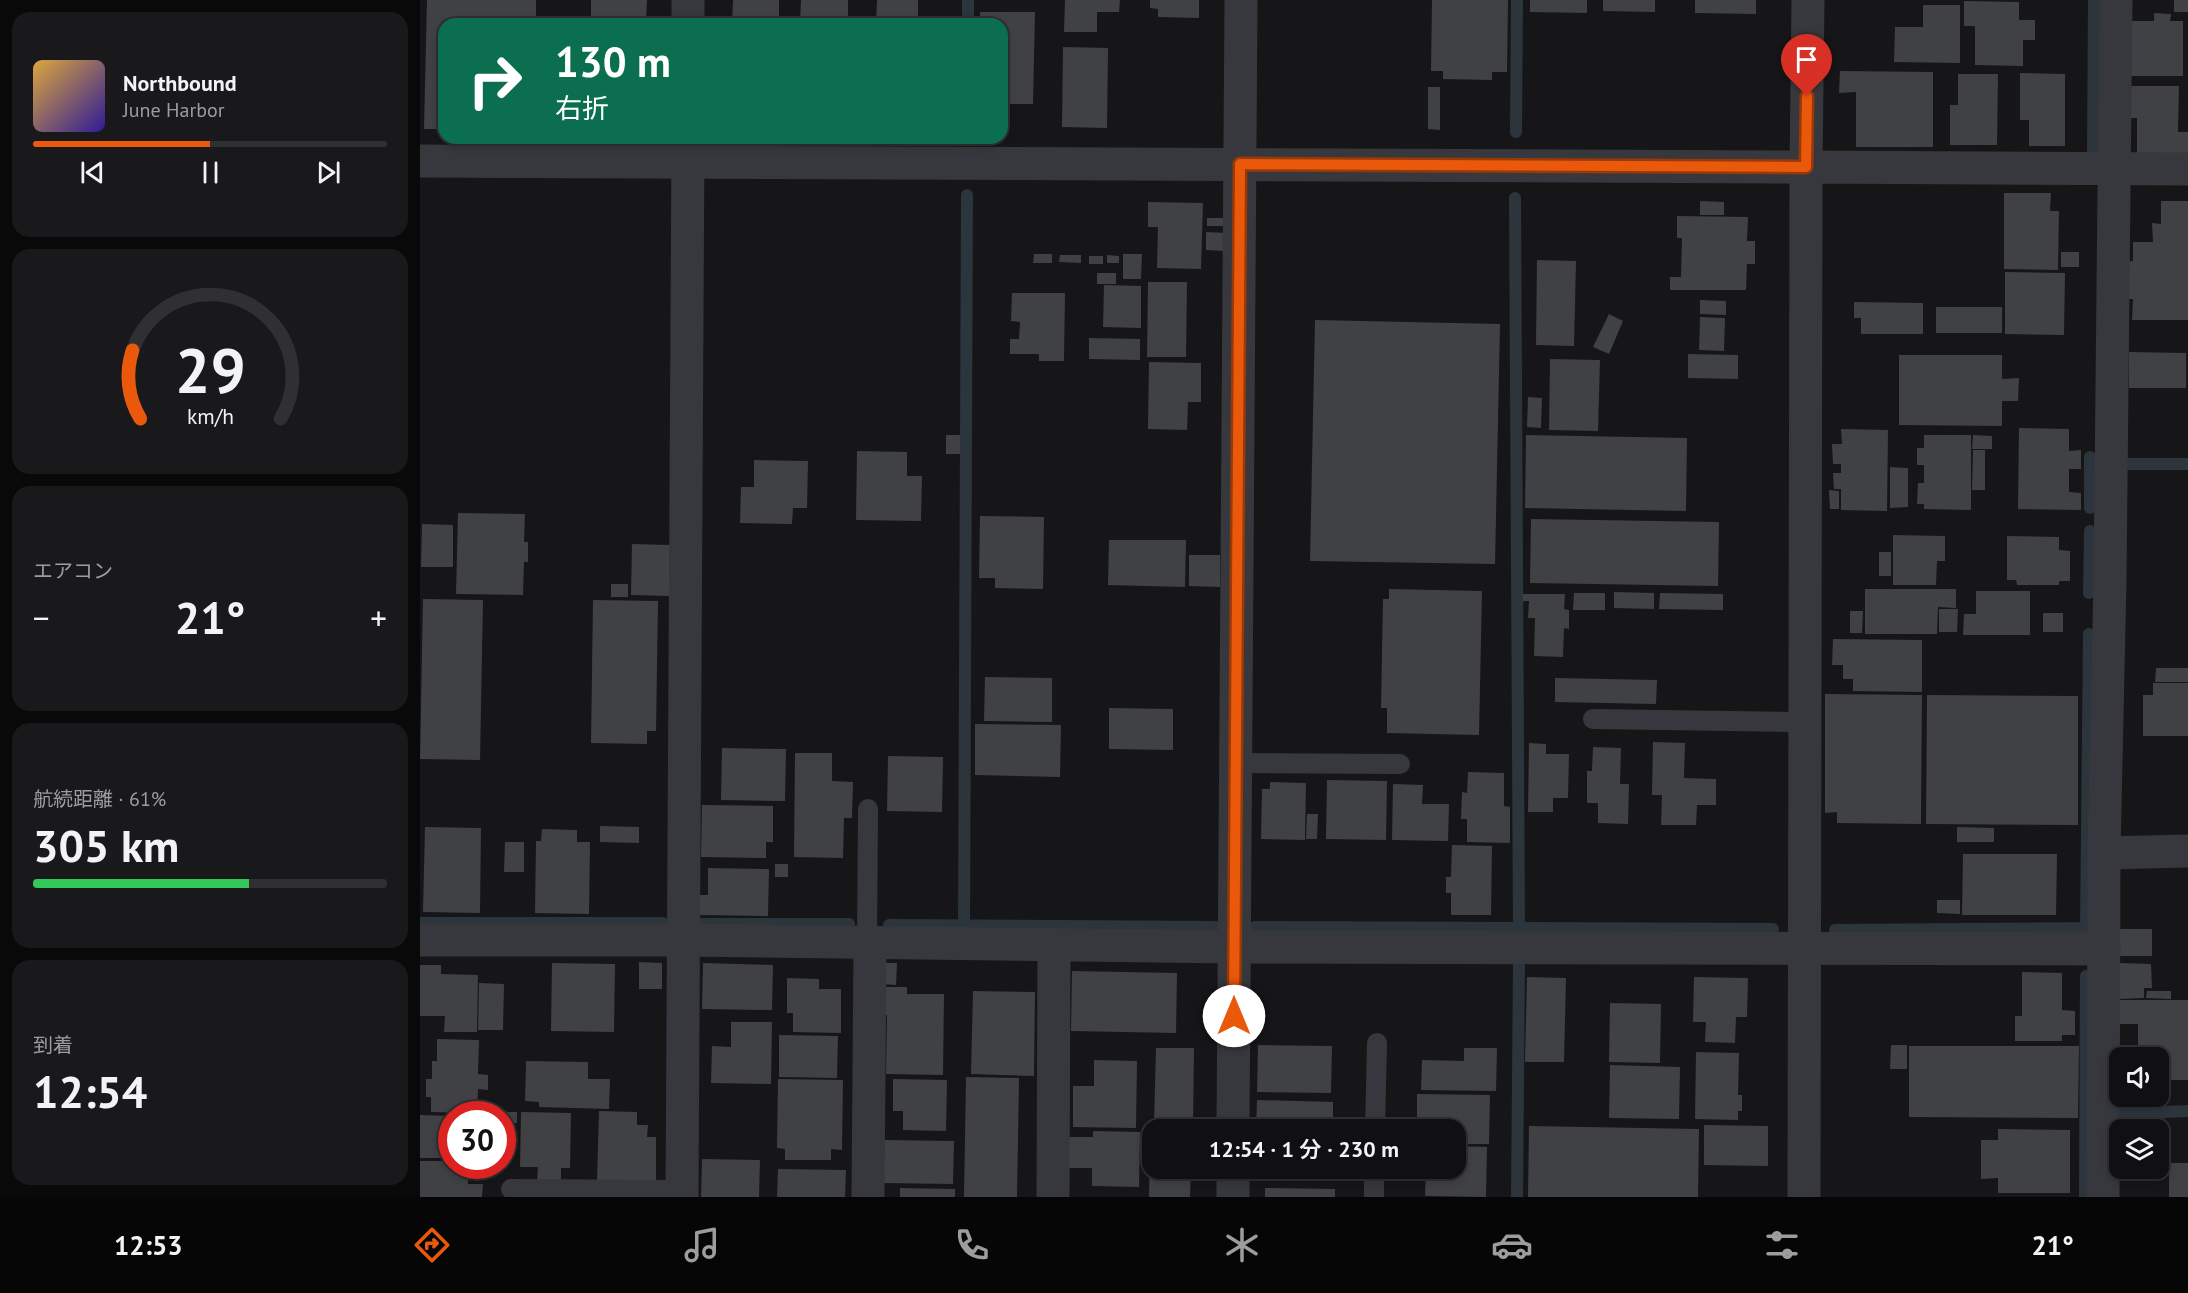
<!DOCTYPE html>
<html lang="ja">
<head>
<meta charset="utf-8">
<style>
  body { margin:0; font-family:"PT Sans","Noto Sans JP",sans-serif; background:#19191b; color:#f1f3f6; height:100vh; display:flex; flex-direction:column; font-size:22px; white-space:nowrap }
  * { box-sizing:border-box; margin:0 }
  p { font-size:20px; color:#9c9d9f }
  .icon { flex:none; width:33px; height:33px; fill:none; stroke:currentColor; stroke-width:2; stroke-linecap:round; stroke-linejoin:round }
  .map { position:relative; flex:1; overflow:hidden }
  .details { display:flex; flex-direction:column; gap:12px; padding:12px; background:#09090a; width:420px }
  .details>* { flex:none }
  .banner { position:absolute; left:18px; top:18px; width:570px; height:126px; border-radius:18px; box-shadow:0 3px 9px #0003,0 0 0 2px #303032; background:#0b6e4f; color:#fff; overflow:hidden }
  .fabs { position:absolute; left:1689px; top:1047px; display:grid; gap:12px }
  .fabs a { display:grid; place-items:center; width:60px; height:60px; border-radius:12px; background:#101012; box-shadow:0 3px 9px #0003,0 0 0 2px #303032; font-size:30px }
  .speed { position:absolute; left:18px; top:1101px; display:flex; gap:12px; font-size:30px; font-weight:700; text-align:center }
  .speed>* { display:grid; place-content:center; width:78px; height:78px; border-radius:50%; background:#101012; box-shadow:0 3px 9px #0003,0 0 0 2px #303032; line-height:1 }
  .speed .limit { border:9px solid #d22; background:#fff; color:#111 }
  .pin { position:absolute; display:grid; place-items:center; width:51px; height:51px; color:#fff; margin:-62px -26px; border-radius:50% 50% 50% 0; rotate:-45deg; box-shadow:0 0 6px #0007 }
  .pin .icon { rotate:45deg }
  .me { position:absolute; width:66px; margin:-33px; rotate:0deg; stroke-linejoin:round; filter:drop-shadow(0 0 4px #0008) }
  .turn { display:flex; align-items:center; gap:21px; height:126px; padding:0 18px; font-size:27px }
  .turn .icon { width:78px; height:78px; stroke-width:2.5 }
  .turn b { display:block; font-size:42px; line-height:51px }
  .big { font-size:45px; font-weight:600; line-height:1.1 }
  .details .widget { flex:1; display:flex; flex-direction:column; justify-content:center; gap:9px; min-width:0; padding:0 21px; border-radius:18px; background:#19191b }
  .details .dial { align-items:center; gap:0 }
  .dial svg { height:156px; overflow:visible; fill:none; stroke:#303032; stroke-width:7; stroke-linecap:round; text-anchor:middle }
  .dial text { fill:#f1f3f6; stroke:none }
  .song { display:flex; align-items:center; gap:18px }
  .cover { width:72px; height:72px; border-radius:9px; background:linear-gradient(135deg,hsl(40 70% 55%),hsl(250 70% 35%)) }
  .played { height:6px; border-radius:3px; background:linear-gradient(90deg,#ea580c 50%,#303032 50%) }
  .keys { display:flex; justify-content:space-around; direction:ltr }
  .heat { display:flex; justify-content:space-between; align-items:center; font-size:33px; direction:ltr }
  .charge { height:9px; border-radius:4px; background:linear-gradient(90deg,#34c759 61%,#303032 0) }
  .trip { position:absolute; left:722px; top:1119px; width:324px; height:60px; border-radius:18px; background:#101012; box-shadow:0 3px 9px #0003,0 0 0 2px #303032; font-weight:600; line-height:60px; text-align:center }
  .dock { display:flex; height:96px; justify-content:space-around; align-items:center; background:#060607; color:#9c9d9f }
  .dock .icon { width:42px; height:42px }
  .dock .active { color:#ea580c }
  .dock b { font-size:27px; color:#f1f3f6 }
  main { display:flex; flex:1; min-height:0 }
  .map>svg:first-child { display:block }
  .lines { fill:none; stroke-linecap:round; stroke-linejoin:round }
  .stream { stroke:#2c353c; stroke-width:12 }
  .building { fill:#404145 }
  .service { stroke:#37383d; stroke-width:20 }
  .minor { stroke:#37383d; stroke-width:33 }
  .tertiary { stroke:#37383d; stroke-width:33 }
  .route-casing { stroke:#983908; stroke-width:15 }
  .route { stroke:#ea580c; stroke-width:10 }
</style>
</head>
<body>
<main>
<section class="details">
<div class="widget">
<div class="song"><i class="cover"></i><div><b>Northbound</b><p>June Harbor</p></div></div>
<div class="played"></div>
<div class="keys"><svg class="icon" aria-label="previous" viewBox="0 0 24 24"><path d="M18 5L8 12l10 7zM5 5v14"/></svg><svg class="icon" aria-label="pause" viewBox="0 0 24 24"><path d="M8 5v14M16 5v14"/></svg><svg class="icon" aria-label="next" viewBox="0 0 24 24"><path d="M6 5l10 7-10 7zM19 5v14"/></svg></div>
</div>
<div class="widget dial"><svg viewBox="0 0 100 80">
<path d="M14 69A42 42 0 1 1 86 69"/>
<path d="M14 69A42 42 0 0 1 10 34" stroke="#ea580c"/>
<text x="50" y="56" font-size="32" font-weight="700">29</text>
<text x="50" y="72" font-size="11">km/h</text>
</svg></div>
<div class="widget"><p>エアコン</p>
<div class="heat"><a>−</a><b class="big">21°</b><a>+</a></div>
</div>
<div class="widget"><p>航続距離 · 61%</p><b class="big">305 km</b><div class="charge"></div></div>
<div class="widget"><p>到着</p><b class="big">12:54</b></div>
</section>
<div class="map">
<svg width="1768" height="1197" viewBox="0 0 1768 1197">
  <rect width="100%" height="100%" fill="#161618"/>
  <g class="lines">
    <g class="stream">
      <polyline points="548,24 548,0"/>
      <polyline points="1096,132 1097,0"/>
      <polyline points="1673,153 1674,0"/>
      <polyline points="1095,198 1099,929"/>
      <polyline points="1700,464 1768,464"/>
      <polyline points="1670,508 1670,457"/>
      <polyline points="1669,593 1670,531"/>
      <polyline points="0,923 243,923"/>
      <polyline points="282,924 429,924"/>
      <polyline points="469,925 796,927"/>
      <polyline points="544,925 547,195"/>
      <polyline points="835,927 1353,929"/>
      <polyline points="1415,930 1666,928 1669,634"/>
      <polyline points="1699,1114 1768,1111"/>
      <polyline points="1097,1197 1099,963"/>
      <polyline points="1665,1197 1666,976"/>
    </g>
  </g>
  <g class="building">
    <polygon points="7,0 116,0 116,24 24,24 24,129 4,129"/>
    <polygon points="171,0 227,0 226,24 171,24"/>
    <polygon points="313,0 359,0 359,24 312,24"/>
    <polygon points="381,0 428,0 428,24 380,24"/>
    <polygon points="457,0 498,0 498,24 456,24"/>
    <polygon points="645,0 700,0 699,12 677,12 677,32 644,32"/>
    <polygon points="730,0 779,0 779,18 738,17 738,9 730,8"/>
    <polygon points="1012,0 1088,0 1087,72 1072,72 1072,80 1023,79 1023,71 1011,71"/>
    <polygon points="1110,0 1167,0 1167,13 1110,12"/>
    <polygon points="1183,0 1235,0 1235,12 1183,11"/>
    <polygon points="1275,0 1336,0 1336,14 1275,13"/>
    <rect x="1754" y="0" width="14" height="12"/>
    <polygon points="1544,1 1599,2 1599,20 1615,20 1615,40 1603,40 1603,66 1555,65 1555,26 1544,26"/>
    <polygon points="1503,5 1540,5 1540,63 1474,62 1475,27 1503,27"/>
    <polygon points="560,12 615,12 613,104 582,104 582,24 560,24"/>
    <polygon points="1734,13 1751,14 1750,21 1763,21 1763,76 1709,76 1710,21 1734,21"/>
    <polygon points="643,47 688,48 687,128 642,127"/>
    <polygon points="1420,71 1513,72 1513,147 1436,147 1436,92 1419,93"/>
    <polygon points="1600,73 1645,74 1645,146 1609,146 1609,120 1600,120"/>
    <polygon points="1538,74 1578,74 1577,145 1530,145 1530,105 1538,105"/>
    <polygon points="1709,86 1759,86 1758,132 1768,132 1768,153 1717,153 1717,118 1709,118"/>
    <polygon points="1008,87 1020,87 1020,130 1008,129"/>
    <polygon points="1584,193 1631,193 1630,211 1639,211 1638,270 1584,269"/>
    <polygon points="1280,201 1304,202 1304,215 1280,215"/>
    <polygon points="1741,201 1768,201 1768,320 1712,320 1713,299 1704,299 1704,262 1713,261 1713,242 1733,242 1732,223 1741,224"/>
    <polygon points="728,202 783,203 781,269 737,268 738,227 728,227"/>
    <polygon points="1257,216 1328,217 1327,241 1335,241 1335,264 1327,264 1326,290 1250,290 1250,277 1261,277 1262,238 1257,238"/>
    <rect x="787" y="218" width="19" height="8"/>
    <polygon points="786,232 806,233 806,251 786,250"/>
    <rect x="1641" y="252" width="18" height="15"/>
    <polygon points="614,254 632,254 632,263 613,263"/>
    <polygon points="703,254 722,254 721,279 703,279"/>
    <polygon points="640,255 661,255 661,263 639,262"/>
    <polygon points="687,255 699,256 699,263 687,263"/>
    <rect x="669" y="256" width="14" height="8"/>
    <polygon points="1117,260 1156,261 1154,346 1116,345"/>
    <polygon points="1585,272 1645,273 1644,335 1585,334"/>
    <rect x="677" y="273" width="19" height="11"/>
    <polygon points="728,282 767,282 766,357 727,357"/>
    <polygon points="684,285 721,286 721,328 683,327"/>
    <polygon points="592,293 645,293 644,361 619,361 619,354 590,354 590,339 599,339 600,322 591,321"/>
    <polygon points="1280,300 1306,301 1306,315 1280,314"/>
    <polygon points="1434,302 1503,303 1503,334 1441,334 1441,318 1434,318"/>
    <rect x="1516" y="307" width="66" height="26"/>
    <polygon points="1189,314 1203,321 1189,354 1173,347"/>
    <polygon points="1280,317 1305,318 1304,351 1279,350"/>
    <polygon points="895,320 1080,324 1075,564 890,561"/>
    <polygon points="669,338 720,339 720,360 669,359"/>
    <polygon points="1709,352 1766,353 1766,388 1709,388"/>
    <polygon points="1268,354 1318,355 1318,379 1268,378"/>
    <polygon points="1479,355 1582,355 1582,379 1599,378 1598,401 1582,401 1582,426 1479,425"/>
    <polygon points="1130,359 1180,360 1178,431 1129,430"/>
    <polygon points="729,362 781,363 781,402 768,402 767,430 728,429"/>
    <polygon points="1108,397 1122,398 1121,428 1107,427"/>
    <polygon points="1599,428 1649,429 1649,451 1661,450 1661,469 1649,469 1649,492 1661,493 1661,510 1598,509"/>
    <polygon points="1421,429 1468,430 1467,511 1421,510 1421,489 1414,489 1413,473 1421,473 1421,464 1413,464 1412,444 1422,444"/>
    <rect x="526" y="435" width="14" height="19"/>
    <polygon points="1106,435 1267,438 1266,511 1105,508"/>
    <polygon points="1504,435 1551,435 1551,510 1504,509 1504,504 1497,504 1498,483 1504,483 1504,465 1497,465 1497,448 1504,448"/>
    <polygon points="1553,435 1572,436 1572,449 1552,449"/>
    <polygon points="1553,450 1565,450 1565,490 1552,490"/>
    <polygon points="437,451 487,452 487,476 502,476 501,521 436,520"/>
    <polygon points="334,460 388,461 387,508 373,508 372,524 320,523 321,487 334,487"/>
    <polygon points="1470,467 1488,468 1488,507 1470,508"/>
    <polygon points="1409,490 1419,491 1419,509 1410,509"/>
    <polygon points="38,513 105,514 104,542 108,542 108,562 104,562 103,595 36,594"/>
    <polygon points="560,516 624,517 623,589 575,588 575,578 559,578"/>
    <polygon points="1111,519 1299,522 1298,586 1110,583"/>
    <polygon points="2,524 33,525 33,567 1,567"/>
    <polygon points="1473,535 1525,536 1525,561 1517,561 1516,585 1473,585"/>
    <polygon points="1587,536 1639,537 1639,550 1650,551 1650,581 1639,581 1639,585 1597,585 1596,580 1587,580"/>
    <polygon points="689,540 766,540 765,587 688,585"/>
    <polygon points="212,544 250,545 249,596 211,595"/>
    <rect x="1459" y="552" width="12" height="24"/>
    <polygon points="769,555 800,555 800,587 769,586"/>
    <rect x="191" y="584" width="17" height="13"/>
    <polygon points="969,589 1062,591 1059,735 967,733 967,708 961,708 963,599 969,599"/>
    <polygon points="1445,589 1536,589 1536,608 1518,607 1517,634 1445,634"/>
    <polygon points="1556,591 1610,591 1610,635 1543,635 1544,614 1556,614"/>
    <polygon points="1194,592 1234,593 1234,609 1194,608"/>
    <polygon points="1154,593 1185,593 1185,610 1153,610"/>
    <polygon points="1240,593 1303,594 1303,610 1239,609"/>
    <polygon points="1103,594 1145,594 1144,609 1149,610 1149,629 1144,628 1143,657 1114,656 1115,618 1108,618 1109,601 1103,601"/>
    <polygon points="3,599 63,600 60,760 0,759"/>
    <polygon points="173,600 238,601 236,731 227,731 227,744 171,743"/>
    <polygon points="1519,609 1538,609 1537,632 1519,632"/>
    <polygon points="1430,611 1443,611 1442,633 1430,633"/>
    <rect x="1623" y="613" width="20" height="19"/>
    <polygon points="1413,639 1502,640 1502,692 1433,691 1433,679 1423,679 1423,665 1412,665"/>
    <polygon points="1736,668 1768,668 1768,682 1735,682"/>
    <polygon points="565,677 632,678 632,722 564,721"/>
    <polygon points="1135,678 1237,680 1236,704 1135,702"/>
    <polygon points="1733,683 1768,683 1768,736 1723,736 1723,695 1733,695"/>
    <polygon points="1405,694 1502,695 1501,824 1417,823 1417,812 1405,813"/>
    <polygon points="1507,695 1658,696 1658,825 1506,824"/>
    <polygon points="689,708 753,709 753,750 689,749"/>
    <polygon points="555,724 641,725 640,777 555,775"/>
    <polygon points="1233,742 1265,743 1264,778 1296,779 1296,805 1277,805 1276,825 1241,825 1242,795 1232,795"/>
    <polygon points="1109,743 1126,744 1126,754 1149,754 1148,798 1133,798 1133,812 1108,812"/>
    <polygon points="1173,747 1201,748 1200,784 1209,784 1208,824 1178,823 1178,803 1167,803 1167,771 1172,771"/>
    <polygon points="302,748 366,749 365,801 301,800"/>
    <polygon points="375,753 412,753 412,781 433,782 432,818 424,818 423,858 374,857"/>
    <polygon points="468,756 523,757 522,812 467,811"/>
    <polygon points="1048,772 1084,773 1084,806 1090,807 1090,843 1047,842 1047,819 1041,819 1042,792 1047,793"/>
    <polygon points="907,780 967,781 966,840 906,839"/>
    <polygon points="850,782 886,783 885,840 841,839 842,789 850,789"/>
    <polygon points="973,784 1003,785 1002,804 1029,804 1028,841 972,840"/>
    <polygon points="282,805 353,806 353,842 346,842 346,858 281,857"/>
    <polygon points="887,814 898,814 897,839 886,839"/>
    <polygon points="180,826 219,827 219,843 180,842"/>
    <polygon points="5,827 61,828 60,913 3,912"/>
    <polygon points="1537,827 1574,828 1574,842 1537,842"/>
    <polygon points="122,829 157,830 157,842 170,842 169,914 115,913 116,841 121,841"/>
    <polygon points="85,842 104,842 104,872 84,872"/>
    <polygon points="1032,845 1072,846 1071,915 1031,915 1031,893 1026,893 1026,877 1031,877"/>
    <polygon points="1543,854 1637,854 1636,915 1542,915"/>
    <rect x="355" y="864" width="13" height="13"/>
    <polygon points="288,868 349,869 348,916 280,915 280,895 288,895"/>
    <polygon points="1517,900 1540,900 1540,914 1517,913"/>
    <rect x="1699" y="929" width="33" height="27"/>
    <polygon points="219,962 242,963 242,989 219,989"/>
    <polygon points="132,963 195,964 194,1032 131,1031"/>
    <polygon points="283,963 353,965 352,1010 282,1009"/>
    <polygon points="460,963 477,963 476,985 460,984"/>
    <polygon points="1700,963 1731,964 1732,988 1724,988 1724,998 1700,999"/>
    <polygon points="0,965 21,965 21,974 58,975 57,1032 24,1032 25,1016 0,1016"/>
    <polygon points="652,971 757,973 756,1033 651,1031"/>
    <polygon points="1602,972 1642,973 1642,1010 1655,1011 1655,1035 1642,1035 1642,1041 1595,1041 1595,1016 1602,1016"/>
    <polygon points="1107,977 1146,978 1144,1062 1105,1062"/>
    <polygon points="1274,977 1328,978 1327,1017 1316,1017 1315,1043 1285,1042 1286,1022 1273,1022"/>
    <polygon points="367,978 399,979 399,989 421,989 421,1033 373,1032 373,1013 367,1013"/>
    <polygon points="59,983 84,984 83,1030 58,1030"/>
    <polygon points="462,987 487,987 487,994 524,994 523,1075 466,1074 467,1015 462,1015"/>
    <polygon points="553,991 615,992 614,1076 551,1074"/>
    <polygon points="1727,991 1751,991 1751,999 1726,998"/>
    <polygon points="1698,1000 1768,1000 1768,1080 1738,1080 1738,1058 1718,1058 1718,1024 1698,1024"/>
    <polygon points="1190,1003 1241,1004 1240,1063 1189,1062"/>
    <polygon points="311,1022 352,1022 351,1084 291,1083 292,1046 311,1047"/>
    <polygon points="359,1035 418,1036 417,1078 359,1077"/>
    <polygon points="17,1039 59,1040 58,1074 68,1075 68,1090 58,1089 57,1113 11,1112 11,1097 6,1097 6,1079 12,1079 12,1061 17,1061"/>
    <polygon points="838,1045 912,1046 911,1093 837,1092"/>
    <polygon points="1471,1045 1487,1045 1487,1069 1470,1069"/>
    <polygon points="1489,1046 1659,1046 1658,1118 1489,1117"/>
    <polygon points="736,1048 774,1048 773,1126 734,1125"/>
    <polygon points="1044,1048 1077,1048 1076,1091 1001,1090 1002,1060 1044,1061"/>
    <polygon points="1276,1052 1319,1053 1318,1095 1322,1095 1322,1111 1318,1111 1318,1120 1275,1119"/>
    <polygon points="674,1060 717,1061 716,1128 653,1127 653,1086 674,1086"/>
    <polygon points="106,1061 168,1062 168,1079 190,1079 189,1109 119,1107 119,1102 105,1101"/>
    <polygon points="1190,1065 1260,1067 1259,1119 1189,1118"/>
    <polygon points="546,1077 599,1078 597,1197 544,1197"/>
    <polygon points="358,1079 423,1080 422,1150 411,1149 411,1160 365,1160 365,1149 357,1148"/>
    <polygon points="473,1079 527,1080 526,1131 483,1130 483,1111 473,1111"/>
    <polygon points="997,1094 1070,1095 1069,1144 1035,1144 1035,1130 997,1130"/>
    <polygon points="837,1100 913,1102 913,1130 836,1130"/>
    <polygon points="179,1111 217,1112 217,1125 228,1125 227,1137 236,1137 236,1182 177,1181"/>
    <polygon points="85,1112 97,1112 97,1123 85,1122"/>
    <polygon points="101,1112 151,1113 150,1168 141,1168 141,1183 117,1183 118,1167 100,1167"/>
    <polygon points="0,1115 32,1116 32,1158 0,1158"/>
    <polygon points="1284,1125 1348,1126 1348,1166 1284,1165"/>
    <polygon points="1109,1126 1279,1129 1278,1197 1108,1197"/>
    <polygon points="1578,1129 1650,1130 1650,1193 1578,1193 1578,1178 1561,1179 1561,1140 1578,1140"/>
    <polygon points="673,1131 720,1132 719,1187 672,1186 672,1168 647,1168 647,1137 673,1137"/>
    <polygon points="730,1137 732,1137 732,1168 771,1168 770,1197 729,1197"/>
    <polygon points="463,1140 534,1141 533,1184 462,1183"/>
    <polygon points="1035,1146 1067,1147 1066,1197 1005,1196 1006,1168 1035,1168"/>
    <polygon points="282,1159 340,1160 339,1197 281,1197"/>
    <polygon points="0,1161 32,1161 32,1166 48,1166 48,1184 63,1184 62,1197 0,1197"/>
    <rect x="1749" y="1163" width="19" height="34"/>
    <polygon points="358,1169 426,1170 425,1197 357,1197"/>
    <polygon points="480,1188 535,1189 535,1197 480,1197"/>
    <polygon points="845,1188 915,1189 915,1197 845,1197"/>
  </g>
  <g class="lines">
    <g class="service">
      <polyline points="1173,719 1384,722"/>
      <polyline points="816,763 980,764"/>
      <polyline points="447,943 448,809"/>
      <polyline points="955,1130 957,1043"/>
      <polyline points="91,1189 262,1190"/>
      <polyline points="954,1197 954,1168"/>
    </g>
    <g class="minor">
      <polyline points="268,24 268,0"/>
      <polyline points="1684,853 1768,851"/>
      <polyline points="0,940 262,940 815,947 1684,949"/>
      <polyline points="813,1130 821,0"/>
      <polyline points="262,1197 268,138"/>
      <polyline points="448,1197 450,943"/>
      <polyline points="633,1197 634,945"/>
      <polyline points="813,1197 813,1168"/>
      <polyline points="1384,1197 1386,167 1768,169"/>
      <polyline points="1683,1197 1684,853 1690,579 1696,0"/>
    </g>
    <polyline class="tertiary" points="0,161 1386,167 1388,0"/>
  </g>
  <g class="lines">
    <defs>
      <polyline id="route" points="814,1016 820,164 1386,167 1387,96"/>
    </defs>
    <use href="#route" class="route-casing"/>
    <use href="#route" class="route"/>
  </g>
</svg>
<div class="fabs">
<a><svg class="icon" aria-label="sound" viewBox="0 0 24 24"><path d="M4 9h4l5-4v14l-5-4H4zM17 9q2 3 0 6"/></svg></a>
<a><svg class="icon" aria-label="layers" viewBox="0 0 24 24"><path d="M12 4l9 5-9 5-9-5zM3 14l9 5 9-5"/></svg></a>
</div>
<div class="speed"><div class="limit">30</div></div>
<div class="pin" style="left:1387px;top:96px;background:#d93025"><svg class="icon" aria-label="arrive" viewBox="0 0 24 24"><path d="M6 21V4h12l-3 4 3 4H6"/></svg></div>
<svg class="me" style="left:814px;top:1016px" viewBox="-20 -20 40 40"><circle r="19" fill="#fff"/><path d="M0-13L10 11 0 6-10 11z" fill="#ea580c"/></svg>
<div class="trip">12:54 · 1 分 · 230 m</div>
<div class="banner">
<div class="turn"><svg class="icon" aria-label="right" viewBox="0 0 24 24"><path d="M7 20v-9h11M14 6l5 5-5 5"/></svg><div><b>130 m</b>右折</div></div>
</div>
</div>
</main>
<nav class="dock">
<b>12:53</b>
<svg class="icon active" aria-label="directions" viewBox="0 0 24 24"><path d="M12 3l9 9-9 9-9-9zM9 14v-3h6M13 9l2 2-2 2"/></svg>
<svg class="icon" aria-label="music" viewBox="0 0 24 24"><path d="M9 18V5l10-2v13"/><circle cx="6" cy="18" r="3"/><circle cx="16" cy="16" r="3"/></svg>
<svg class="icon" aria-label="phone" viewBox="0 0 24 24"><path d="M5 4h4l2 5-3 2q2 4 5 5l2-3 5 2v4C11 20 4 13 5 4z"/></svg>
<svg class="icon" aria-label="climate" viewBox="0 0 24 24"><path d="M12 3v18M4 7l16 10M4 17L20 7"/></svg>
<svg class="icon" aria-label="car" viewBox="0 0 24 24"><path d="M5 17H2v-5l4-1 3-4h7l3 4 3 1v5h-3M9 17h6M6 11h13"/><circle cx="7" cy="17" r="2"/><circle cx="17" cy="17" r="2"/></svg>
<svg class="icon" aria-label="filters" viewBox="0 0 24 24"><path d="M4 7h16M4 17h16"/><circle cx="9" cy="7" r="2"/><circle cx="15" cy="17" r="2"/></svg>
<b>21°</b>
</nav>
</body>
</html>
